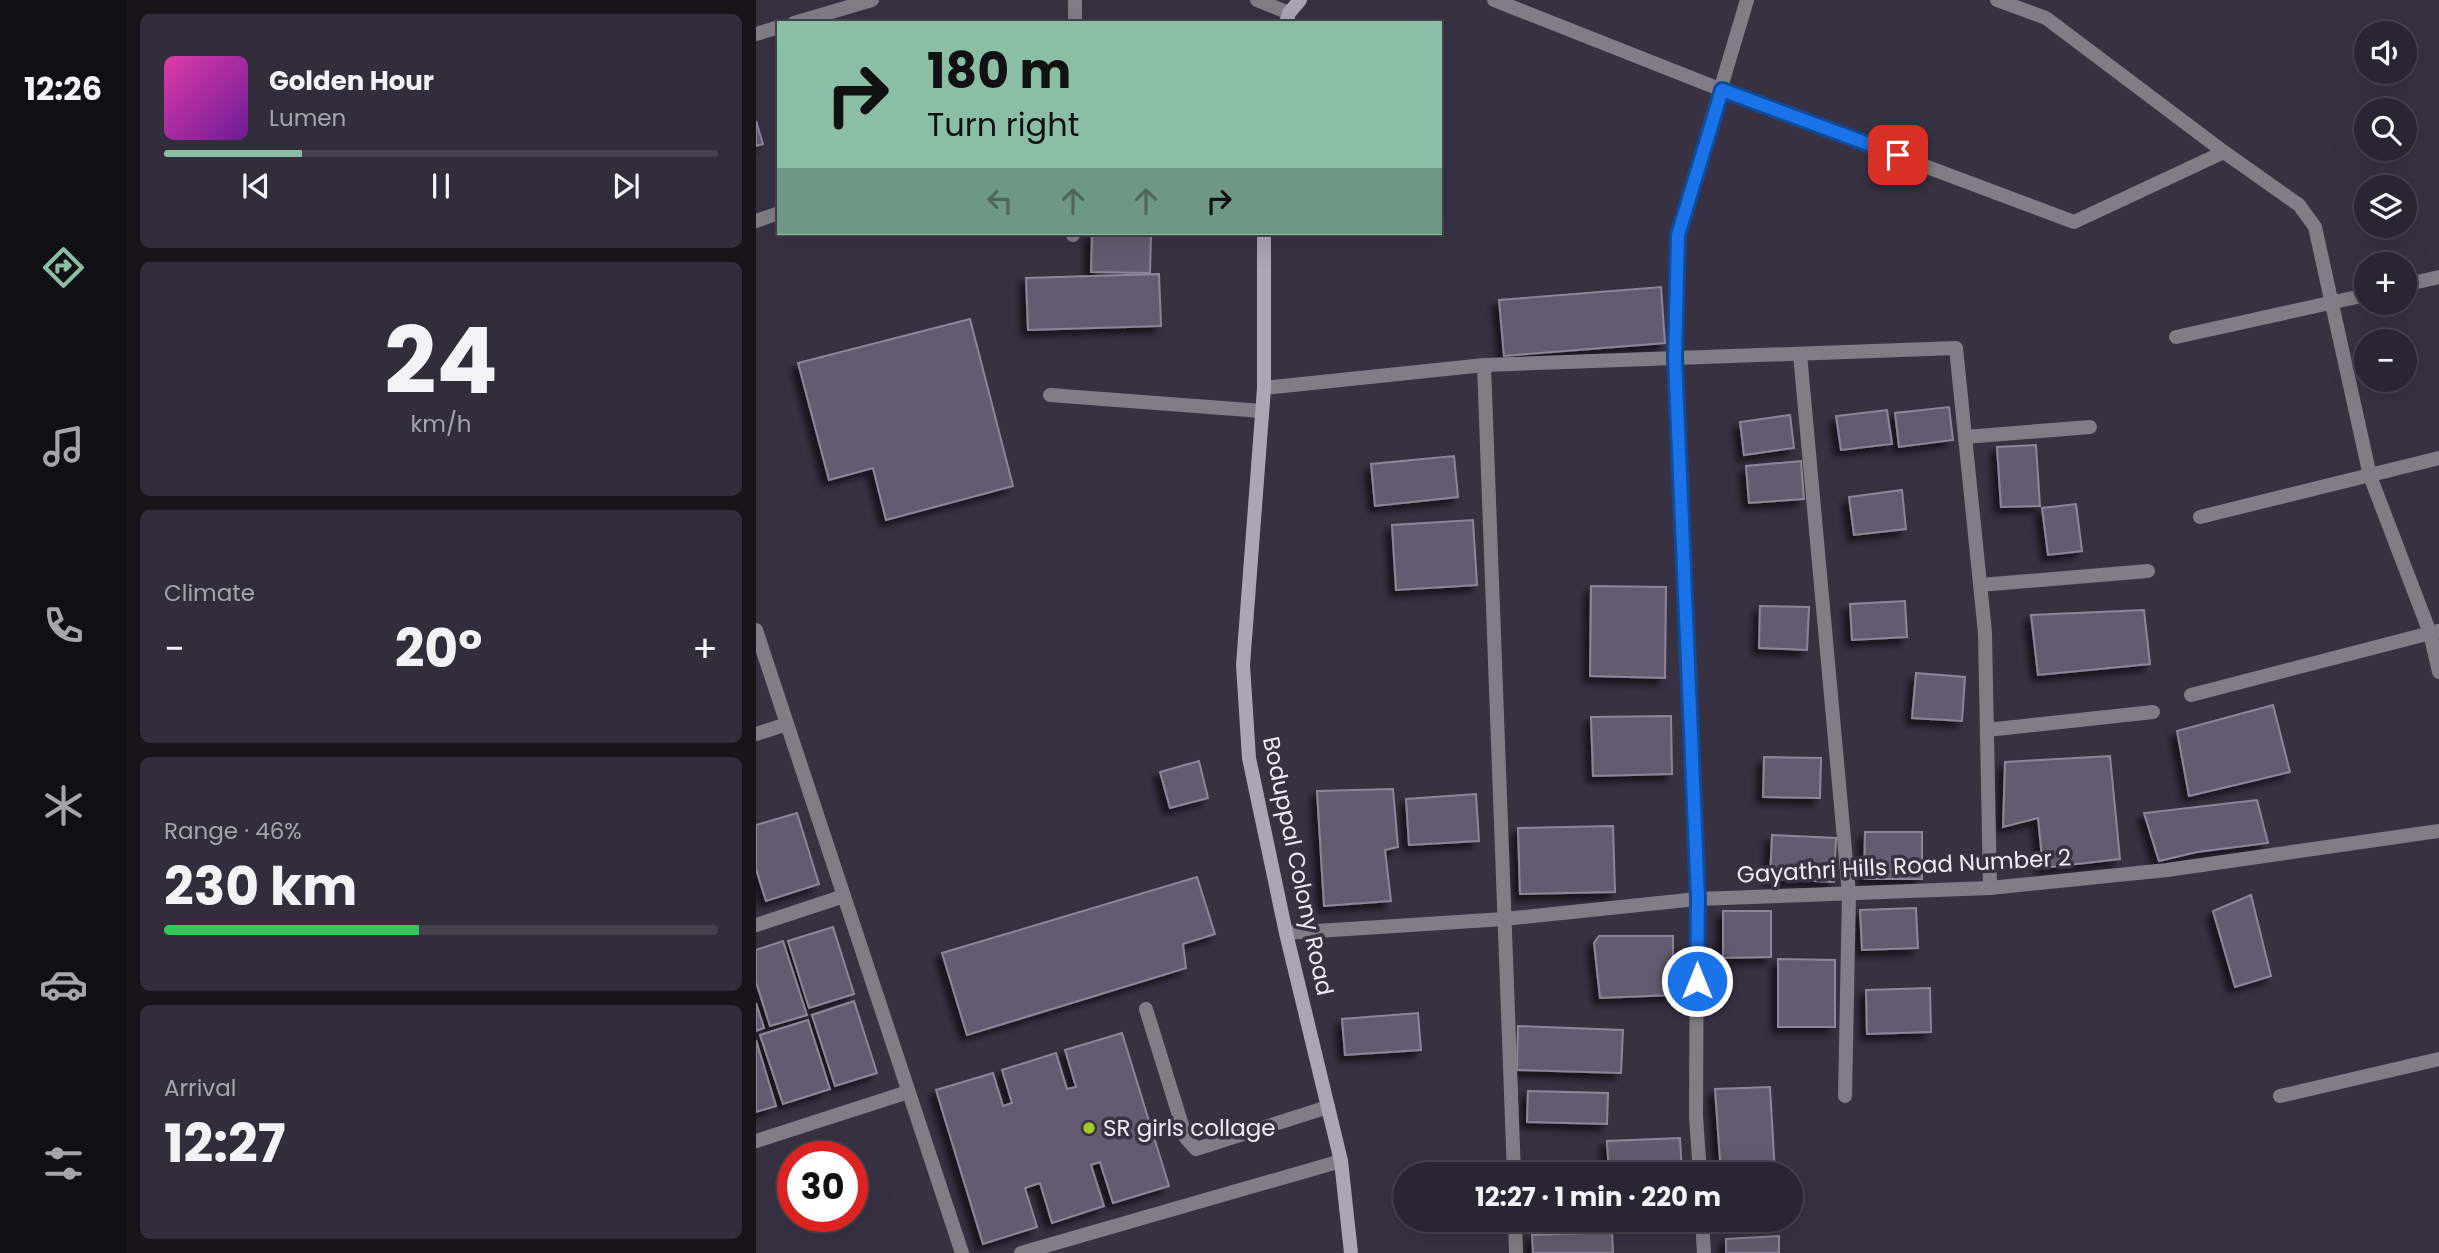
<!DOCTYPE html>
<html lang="en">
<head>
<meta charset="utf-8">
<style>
  body { margin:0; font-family:Poppins,sans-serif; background:#312d3a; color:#f1f3f6; height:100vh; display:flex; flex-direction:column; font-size:26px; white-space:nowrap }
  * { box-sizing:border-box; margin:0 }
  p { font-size:23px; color:#a5a5ac }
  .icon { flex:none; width:38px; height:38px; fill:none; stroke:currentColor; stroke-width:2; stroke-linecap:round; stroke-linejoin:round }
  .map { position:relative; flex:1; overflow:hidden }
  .side { display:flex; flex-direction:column; gap:14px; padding:14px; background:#17141c; width:630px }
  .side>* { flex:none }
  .top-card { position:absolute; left:21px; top:21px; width:665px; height:214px; border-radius:0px; box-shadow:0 7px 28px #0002,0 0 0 2px #45424d; background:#8abfa5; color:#111; overflow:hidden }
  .fabs { position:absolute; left:1598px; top:21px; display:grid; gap:14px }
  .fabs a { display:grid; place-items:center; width:63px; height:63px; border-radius:50%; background:#292532; box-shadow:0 7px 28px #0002,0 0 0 2px #45424d; font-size:35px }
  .speed { position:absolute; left:21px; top:1141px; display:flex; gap:14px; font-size:35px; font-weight:700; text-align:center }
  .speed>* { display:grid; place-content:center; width:91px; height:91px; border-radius:50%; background:#292532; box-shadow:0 7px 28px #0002,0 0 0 2px #45424d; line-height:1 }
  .speed .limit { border:10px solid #d22; background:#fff; color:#111 }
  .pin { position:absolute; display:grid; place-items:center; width:60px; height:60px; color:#fff; margin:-30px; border-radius:14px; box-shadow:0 4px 10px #0006 }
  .me { position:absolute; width:77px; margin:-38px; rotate:0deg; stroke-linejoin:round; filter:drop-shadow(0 0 5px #0008) }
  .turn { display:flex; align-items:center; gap:24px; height:147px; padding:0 35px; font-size:32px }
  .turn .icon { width:91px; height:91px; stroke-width:2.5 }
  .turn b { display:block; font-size:49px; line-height:60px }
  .lanes { display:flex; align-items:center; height:66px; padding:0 35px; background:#0003; justify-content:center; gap:35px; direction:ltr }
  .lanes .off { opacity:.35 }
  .big { font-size:52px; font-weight:700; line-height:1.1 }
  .side .tile { flex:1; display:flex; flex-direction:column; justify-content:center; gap:10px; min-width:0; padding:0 24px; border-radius:10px; background:#312d3a }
  .side .dial { align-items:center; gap:0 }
  .dial b { font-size:91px; line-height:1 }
  .song { display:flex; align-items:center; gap:21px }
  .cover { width:84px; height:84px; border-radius:10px; background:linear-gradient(135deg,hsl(320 70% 55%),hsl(280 70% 35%)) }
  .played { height:7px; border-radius:4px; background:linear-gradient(90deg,#8abfa5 25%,#45424d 25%) }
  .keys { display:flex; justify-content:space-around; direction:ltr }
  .heat { display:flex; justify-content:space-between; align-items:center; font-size:38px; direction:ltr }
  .charge { height:10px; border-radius:5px; background:linear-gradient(90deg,#34c759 46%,#45424d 0) }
  .trip { position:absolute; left:637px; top:1162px; width:410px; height:70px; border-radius:35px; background:#292532; box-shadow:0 7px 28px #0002,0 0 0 2px #45424d; font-weight:700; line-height:70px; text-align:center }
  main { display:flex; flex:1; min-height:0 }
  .menu { display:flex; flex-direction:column; width:126px; justify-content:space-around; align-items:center; background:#100f14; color:#a5a5ac }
  .menu .icon { width:49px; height:49px }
  .menu .active { color:#8abfa5 }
  .menu b { font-size:32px; color:#f1f3f6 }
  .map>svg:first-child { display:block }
  .building { fill:#635c6f; stroke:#8d869a; stroke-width:2; filter:url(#shadow) }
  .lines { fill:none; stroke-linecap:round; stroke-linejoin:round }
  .lane { stroke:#807d86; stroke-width:14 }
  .street { stroke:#807d86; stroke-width:14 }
  .secondary { stroke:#aba6b4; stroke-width:14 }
  .route-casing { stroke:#114b97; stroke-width:18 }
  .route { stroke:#1a73e8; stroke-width:12 }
  .poi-dot { fill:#a5c823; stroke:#373142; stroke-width:2.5 }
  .labels { text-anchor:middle; stroke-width:7; stroke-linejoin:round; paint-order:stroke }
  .street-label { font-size:23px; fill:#eeeaf5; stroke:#373142 }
  .poi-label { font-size:23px; fill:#eeeaf5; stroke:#373142; text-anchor:start }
</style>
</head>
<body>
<main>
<nav class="menu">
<b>12:26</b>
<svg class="icon active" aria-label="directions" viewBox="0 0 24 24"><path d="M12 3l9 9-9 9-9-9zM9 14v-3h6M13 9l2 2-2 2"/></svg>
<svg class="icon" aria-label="music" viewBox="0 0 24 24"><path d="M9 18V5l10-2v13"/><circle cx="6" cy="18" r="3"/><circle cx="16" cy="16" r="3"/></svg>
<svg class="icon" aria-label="phone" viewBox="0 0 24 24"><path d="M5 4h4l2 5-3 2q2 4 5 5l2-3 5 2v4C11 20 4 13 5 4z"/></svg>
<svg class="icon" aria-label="climate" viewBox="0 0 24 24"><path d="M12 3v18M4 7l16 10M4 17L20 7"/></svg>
<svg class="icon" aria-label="car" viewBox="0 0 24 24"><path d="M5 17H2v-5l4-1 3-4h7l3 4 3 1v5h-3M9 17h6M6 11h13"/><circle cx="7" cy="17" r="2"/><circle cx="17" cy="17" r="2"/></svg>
<svg class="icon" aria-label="filters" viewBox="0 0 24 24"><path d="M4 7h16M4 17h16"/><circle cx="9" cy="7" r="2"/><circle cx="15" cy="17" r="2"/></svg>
</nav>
<section class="side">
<div class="tile">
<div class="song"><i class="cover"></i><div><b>Golden Hour</b><p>Lumen</p></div></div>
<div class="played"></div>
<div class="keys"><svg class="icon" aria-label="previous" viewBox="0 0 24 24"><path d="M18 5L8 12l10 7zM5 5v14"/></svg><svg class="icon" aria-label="pause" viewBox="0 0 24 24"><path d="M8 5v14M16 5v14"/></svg><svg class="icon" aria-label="next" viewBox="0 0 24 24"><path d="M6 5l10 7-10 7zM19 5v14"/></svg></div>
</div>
<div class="tile dial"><b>24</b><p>km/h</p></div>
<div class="tile"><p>Climate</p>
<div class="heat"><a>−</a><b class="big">20°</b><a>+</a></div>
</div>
<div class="tile"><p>Range · 46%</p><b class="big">230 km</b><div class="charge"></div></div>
<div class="tile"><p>Arrival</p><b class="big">12:27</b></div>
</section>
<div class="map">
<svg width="1683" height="1253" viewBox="0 0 1683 1253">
  <defs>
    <filter id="shadow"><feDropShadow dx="-6" dy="6" stdDeviation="3.5" flood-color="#0009"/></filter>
  </defs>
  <rect width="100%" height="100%" fill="#373142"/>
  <g class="building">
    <polygon points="0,121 7,144 0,146"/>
    <polygon points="336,233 395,233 394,273 335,272"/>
    <polygon points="403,274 405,326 272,330 270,278"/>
    <polygon points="905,287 909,343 748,356 743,300"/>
    <polygon points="214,319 257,486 130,520 117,468 73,480 42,363"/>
    <polygon points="1193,407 1197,440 1143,447 1139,413"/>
    <polygon points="1131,410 1136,444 1085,450 1080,416"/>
    <polygon points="1034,415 1038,448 988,455 984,422"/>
    <polygon points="1280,445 1284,506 1245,507 1241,447"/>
    <polygon points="698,456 702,497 619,506 615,464"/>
    <polygon points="1045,461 1048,499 993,503 990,466"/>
    <polygon points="1146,490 1150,529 1098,535 1093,497"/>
    <polygon points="1320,504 1326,551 1292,555 1286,508"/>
    <polygon points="717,520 721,585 640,590 636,525"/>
    <polygon points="835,586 910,587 909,678 834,676"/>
    <polygon points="1149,601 1151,637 1096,640 1094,604"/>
    <polygon points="1004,606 1053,607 1051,650 1003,648"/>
    <polygon points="1388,610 1394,664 1282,675 1275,615"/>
    <polygon points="1160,673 1209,677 1206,721 1156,718"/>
    <polygon points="1517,705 1534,772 1433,796 1421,731"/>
    <polygon points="915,716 916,774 837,776 835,717"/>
    <polygon points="1354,756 1364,859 1287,868 1282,818 1247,827 1249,762"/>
    <polygon points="1008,757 1065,758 1064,798 1007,797"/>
    <polygon points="443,761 452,798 414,808 404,772"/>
    <polygon points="637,789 642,847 629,850 635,901 568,906 561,791"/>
    <polygon points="720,794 723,841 653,845 650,799"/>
    <polygon points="1501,800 1512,843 1441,852 1403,861 1388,813"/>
    <polygon points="41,813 63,884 10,901 0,869 0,825"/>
    <polygon points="857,826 859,892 764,894 762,828"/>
    <polygon points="1109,832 1166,832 1166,879 1108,879"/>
    <polygon points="1016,835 1080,838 1078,882 1014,879"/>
    <polygon points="441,877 459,934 427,944 430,968 211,1035 186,953"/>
    <polygon points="1495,895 1515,976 1479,987 1457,911"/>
    <polygon points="1160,908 1162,948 1106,950 1104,910"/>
    <polygon points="967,911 1015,911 1015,957 967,958"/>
    <polygon points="77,927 98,994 53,1008 32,941"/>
    <polygon points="843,936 917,936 917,995 844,998 838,943"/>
    <polygon points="27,941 51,1015 14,1026 0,982 0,950"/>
    <polygon points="1022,959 1079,960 1079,1027 1022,1027"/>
    <polygon points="1174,988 1175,1032 1111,1034 1110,990"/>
    <polygon points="98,1001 121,1073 79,1086 56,1015"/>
    <polygon points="0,1003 8,1028 0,1031"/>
    <polygon points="662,1013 665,1050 589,1055 586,1019"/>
    <polygon points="52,1020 74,1089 27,1104 4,1035"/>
    <polygon points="762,1026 867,1030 865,1073 761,1070"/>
    <polygon points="366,1033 413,1186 357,1203 344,1162 335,1165 348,1206 296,1223 284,1183 269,1188 281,1227 227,1244 180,1090 237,1073 247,1106 256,1103 246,1070 300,1053 311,1089 320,1087 309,1050"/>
    <polygon points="0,1040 20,1106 0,1112"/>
    <polygon points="1014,1087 1019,1174 965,1174 959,1089"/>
    <polygon points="772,1091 852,1093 851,1124 771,1122"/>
    <polygon points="924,1138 926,1174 853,1174 851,1141"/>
    <polygon points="856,1232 857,1253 777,1253 776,1235"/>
    <polygon points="1023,1236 1023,1253 970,1253 970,1239"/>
  </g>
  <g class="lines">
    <g class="lane">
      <polyline points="294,395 506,411"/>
      <polyline points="390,1009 430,1138 440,1149 572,1107"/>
    </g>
    <g class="street">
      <polyline points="501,0 533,13"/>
      <polyline points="738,0 966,90 1318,222 1468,152"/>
      <polyline points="1241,0 1290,18 1468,152 1543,205 1559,227 1614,476 1674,633 1683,672"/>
      <polyline points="38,23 116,0"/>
      <polyline points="319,23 319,0"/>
      <polyline points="0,34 23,27"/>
      <polyline points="0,221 23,213"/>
      <polyline points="317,235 317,233"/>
      <polyline points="1648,285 1683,277"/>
      <polyline points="1420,337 1610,295"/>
      <polyline points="1044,354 1093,894 1089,1096"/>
      <polyline points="728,365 758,1174"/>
      <polyline points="508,388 728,365 1200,348 1229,633 1234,888"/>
      <polyline points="1209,437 1334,427"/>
      <polyline points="1444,517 1683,458"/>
      <polyline points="1224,585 1392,571"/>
      <polyline points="0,630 206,1253"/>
      <polyline points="1435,695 1682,631"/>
      <polyline points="1231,730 1397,712"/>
      <polyline points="0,734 31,724"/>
      <polyline points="0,925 88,896"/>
      <polyline points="530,933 748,919 941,899 1234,888 1411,870 1683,831"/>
      <polyline points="1524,1096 1683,1059"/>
      <polyline points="0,1141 152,1092"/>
      <polyline points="944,1174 940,1117 941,899 919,358 921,235 991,0"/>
      <polyline points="759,1220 760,1253"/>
      <polyline points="946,1220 948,1253"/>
      <polyline points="265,1253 585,1161"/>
    </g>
    <g class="secondary">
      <polyline points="530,23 533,13 544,0"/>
      <polyline points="508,233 508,388 487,665 493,758 530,933 585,1161 595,1253"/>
    </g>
  </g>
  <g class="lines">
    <defs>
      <polyline id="route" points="941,981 942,899 919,358 922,235 966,90 1142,155"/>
    </defs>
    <use href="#route" class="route-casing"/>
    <use href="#route" class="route"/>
  </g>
  <circle class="poi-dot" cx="333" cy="1128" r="7"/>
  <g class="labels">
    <g class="street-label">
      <text transform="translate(542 866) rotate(78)" y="8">Boduppal Colony Road</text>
      <text transform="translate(1148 866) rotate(-3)" y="8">Gayathri Hills Road Number 2</text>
    </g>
    <g class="poi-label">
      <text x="347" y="1136">SR girls collage</text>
    </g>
  </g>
</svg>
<div class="fabs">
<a><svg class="icon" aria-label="sound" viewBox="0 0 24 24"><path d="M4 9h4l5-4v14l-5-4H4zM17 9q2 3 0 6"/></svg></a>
<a><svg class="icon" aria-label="search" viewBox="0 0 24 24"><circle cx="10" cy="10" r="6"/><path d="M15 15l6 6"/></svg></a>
<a><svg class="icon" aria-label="layers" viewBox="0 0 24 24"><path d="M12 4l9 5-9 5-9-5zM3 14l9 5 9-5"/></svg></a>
<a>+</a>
<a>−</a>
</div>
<div class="speed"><div class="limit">30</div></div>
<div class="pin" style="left:1142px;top:155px;background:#d93025"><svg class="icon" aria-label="arrive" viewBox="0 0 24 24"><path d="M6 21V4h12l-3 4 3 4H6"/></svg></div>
<svg class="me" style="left:941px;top:981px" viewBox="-20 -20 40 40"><circle r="17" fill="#1a73e8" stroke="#fff" stroke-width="3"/><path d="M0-11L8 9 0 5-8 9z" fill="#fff"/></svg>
<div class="trip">12:27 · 1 min · 220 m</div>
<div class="top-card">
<div class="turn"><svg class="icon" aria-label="right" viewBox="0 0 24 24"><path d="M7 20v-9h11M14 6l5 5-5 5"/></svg><div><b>180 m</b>Turn right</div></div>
<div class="lanes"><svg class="icon off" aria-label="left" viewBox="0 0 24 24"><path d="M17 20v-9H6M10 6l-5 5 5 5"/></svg><svg class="icon off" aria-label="ahead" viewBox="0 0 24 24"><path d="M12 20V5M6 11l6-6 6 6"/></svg><svg class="icon off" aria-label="ahead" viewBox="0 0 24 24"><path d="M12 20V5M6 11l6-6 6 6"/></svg><svg class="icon" aria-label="right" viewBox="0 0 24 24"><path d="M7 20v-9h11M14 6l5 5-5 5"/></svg></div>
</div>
</div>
</main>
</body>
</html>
